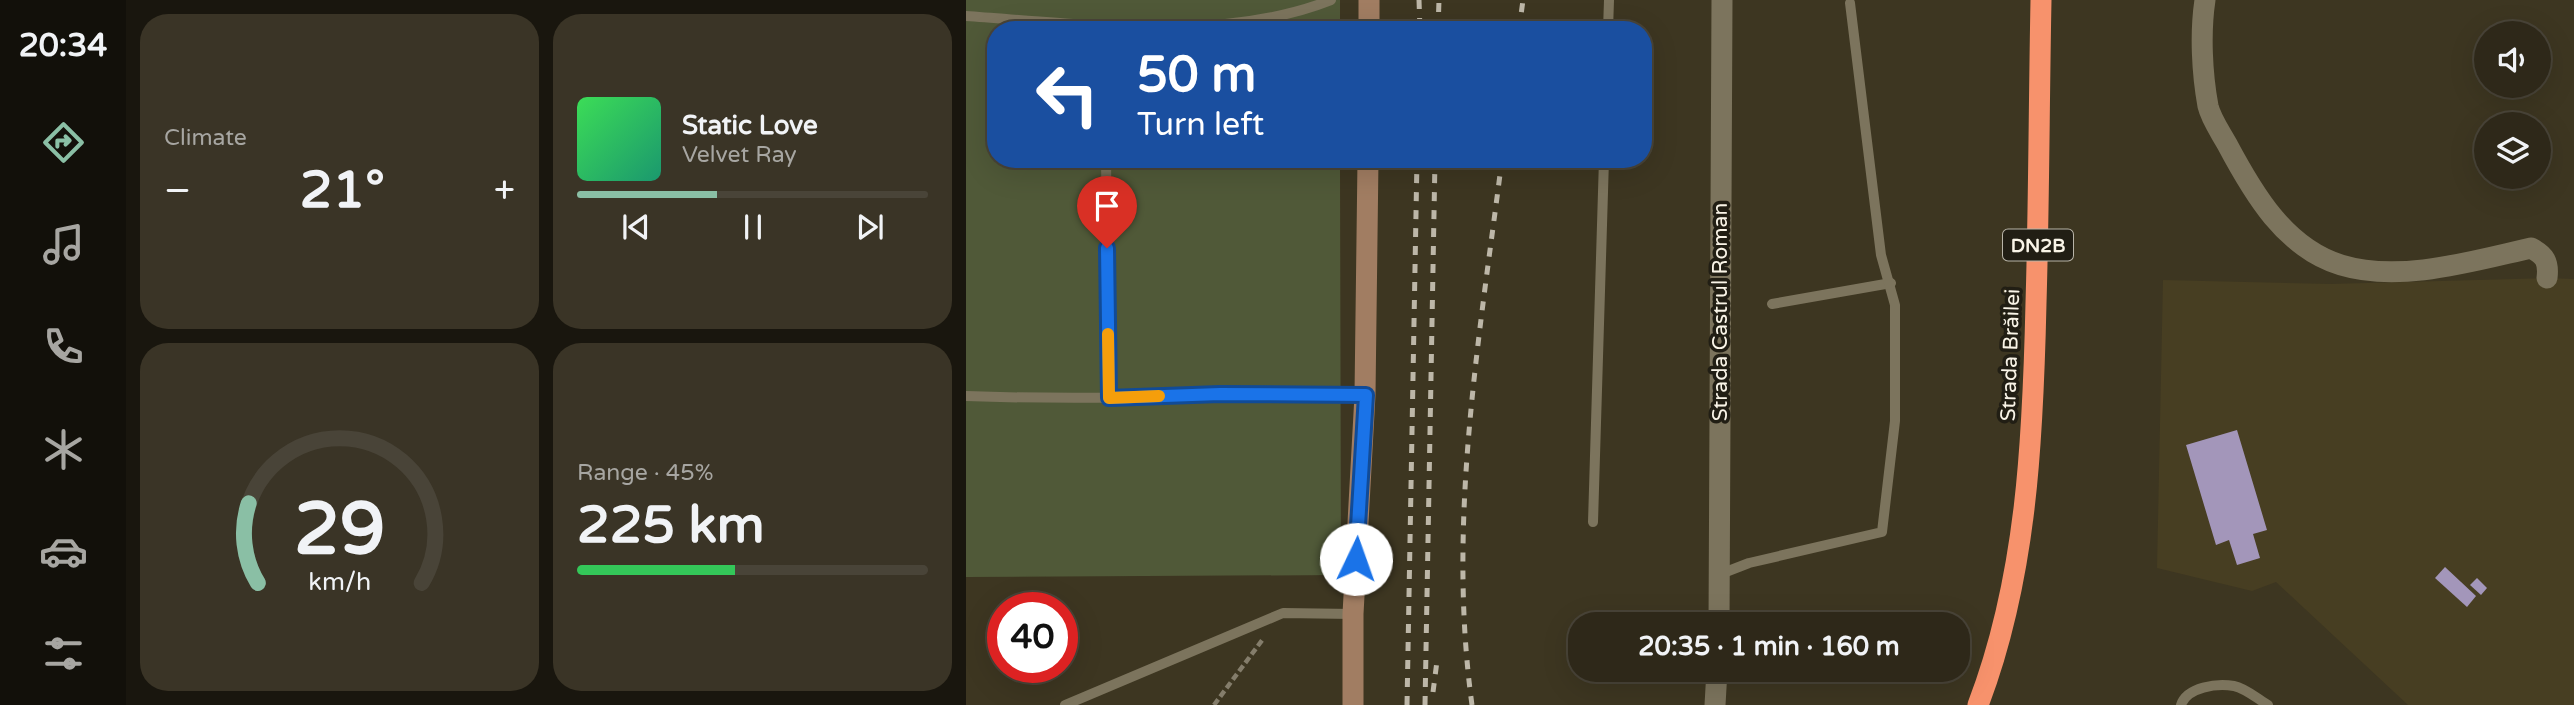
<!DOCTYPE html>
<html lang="en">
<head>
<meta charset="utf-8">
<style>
  body { margin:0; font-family:"Varela Round",sans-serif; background:#3a3426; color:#f1f3f6; height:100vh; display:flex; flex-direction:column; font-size:26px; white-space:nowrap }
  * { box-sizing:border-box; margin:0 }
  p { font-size:23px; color:#a7a6a2 }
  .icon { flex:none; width:38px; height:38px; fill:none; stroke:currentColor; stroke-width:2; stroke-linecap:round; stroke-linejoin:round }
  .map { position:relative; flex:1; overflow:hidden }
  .panel { display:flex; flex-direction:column; gap:14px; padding:14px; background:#19160e; width:840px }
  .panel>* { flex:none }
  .banner { position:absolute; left:21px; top:21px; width:665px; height:147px; border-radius:28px; box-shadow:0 7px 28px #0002,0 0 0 2px #494438; background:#1a4fa0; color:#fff; overflow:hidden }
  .controls { position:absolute; left:1508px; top:21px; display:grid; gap:14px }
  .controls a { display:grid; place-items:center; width:77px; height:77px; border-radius:50%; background:#2e2819; box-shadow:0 7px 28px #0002,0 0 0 2px #494438; font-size:35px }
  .speed { position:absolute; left:21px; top:592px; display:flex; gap:14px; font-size:35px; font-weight:700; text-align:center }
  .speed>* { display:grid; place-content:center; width:91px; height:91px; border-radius:50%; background:#2e2819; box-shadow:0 7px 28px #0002,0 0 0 2px #494438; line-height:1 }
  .speed .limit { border:10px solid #d22; background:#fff; color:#111 }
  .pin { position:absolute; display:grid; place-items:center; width:60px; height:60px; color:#fff; margin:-72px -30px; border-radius:50% 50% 50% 0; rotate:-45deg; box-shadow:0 0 7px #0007 }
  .pin .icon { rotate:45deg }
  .me { position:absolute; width:77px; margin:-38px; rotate:3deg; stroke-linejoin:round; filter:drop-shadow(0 0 5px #0008) }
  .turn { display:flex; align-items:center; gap:24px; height:147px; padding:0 35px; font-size:32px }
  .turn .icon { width:91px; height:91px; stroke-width:2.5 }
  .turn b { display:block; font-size:49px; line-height:60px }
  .big { font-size:52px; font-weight:800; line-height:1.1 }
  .panel .card { flex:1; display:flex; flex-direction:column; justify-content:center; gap:10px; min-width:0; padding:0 24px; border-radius:28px; background:#3a3426 }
  .panel .dial { align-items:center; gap:0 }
  .dial svg { height:182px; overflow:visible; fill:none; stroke:#494438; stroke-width:7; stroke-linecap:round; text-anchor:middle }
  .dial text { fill:#f1f3f6; stroke:none }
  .song { display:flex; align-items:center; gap:21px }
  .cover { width:84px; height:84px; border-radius:10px; background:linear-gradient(135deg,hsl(130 70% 55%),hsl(160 70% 35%)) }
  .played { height:7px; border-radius:4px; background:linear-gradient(90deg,#8abfa5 40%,#494438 40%) }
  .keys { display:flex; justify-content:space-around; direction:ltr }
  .heat { display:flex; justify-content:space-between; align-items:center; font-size:38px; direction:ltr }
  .charge { height:10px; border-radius:5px; background:linear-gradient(90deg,#34c759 45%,#494438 0) }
  .panel .tiles { flex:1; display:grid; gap:14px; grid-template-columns:repeat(2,1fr) }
  .trip { position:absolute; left:602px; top:612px; width:402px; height:70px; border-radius:28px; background:#2e2819; box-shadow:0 7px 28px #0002,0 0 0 2px #494438; font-weight:800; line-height:70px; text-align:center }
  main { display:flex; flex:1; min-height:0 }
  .menu { display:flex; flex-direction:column; width:126px; justify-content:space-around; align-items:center; background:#12100a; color:#a7a6a2 }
  .menu .icon { width:49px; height:49px }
  .menu .selected { color:#8abfa5 }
  .menu b { font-size:32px; color:#f1f3f6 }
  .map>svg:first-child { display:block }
  .built { fill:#473e22 }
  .green { fill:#505938 }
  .building { fill:#a396ba }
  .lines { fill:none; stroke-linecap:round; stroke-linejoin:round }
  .path { stroke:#847d6b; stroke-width:4.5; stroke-dasharray:7 3.5; stroke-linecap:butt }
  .lane { stroke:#7c745d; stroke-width:10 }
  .street { stroke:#7c745d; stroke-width:21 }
  .secondary { stroke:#a17d62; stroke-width:21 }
  .highway { stroke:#f7926c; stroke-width:21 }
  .rail { stroke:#bdb7a8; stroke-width:5; stroke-dasharray:9 9; stroke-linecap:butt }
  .route-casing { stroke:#114b97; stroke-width:18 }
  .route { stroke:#1a73e8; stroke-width:12 }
  .slow { stroke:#f59e0b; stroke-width:12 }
  .labels { text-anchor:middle; stroke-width:7; stroke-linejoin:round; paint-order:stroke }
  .shield { fill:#211e14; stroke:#b8b4a8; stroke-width:2 }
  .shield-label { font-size:19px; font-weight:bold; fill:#f9f4e7 }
  .street-label { font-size:21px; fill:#f9f4e7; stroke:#211e14 }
</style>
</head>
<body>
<main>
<nav class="menu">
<b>20:34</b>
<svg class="icon selected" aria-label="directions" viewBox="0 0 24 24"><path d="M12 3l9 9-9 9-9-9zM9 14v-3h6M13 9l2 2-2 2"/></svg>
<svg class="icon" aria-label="music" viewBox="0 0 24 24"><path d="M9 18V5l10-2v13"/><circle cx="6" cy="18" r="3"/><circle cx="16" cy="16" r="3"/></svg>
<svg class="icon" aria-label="phone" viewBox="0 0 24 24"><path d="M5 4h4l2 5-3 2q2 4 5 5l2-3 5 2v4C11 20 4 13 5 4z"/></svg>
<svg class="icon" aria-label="climate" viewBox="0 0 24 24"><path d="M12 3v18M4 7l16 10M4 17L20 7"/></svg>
<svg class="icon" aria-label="car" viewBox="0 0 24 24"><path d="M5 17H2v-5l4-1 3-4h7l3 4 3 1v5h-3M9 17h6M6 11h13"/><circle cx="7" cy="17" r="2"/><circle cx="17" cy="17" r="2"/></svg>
<svg class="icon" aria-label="filters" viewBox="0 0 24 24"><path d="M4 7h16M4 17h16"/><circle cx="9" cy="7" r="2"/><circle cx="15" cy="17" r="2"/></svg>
</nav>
<section class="panel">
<div class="tiles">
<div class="card"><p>Climate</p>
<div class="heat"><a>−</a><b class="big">21°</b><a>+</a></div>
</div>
<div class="card">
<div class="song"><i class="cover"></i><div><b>Static Love</b><p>Velvet Ray</p></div></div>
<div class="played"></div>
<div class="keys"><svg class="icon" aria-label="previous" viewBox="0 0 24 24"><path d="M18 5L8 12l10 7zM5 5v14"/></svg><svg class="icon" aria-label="pause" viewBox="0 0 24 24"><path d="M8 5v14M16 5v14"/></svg><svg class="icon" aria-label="next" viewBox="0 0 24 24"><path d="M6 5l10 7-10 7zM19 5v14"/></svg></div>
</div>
<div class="card dial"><svg viewBox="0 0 100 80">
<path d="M14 69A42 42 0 1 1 86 69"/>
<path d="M14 69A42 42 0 0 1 10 34" stroke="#8abfa5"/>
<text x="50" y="56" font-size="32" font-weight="700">29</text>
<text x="50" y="72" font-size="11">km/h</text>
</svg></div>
<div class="card"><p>Range · 45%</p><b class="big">225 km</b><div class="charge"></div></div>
</div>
</section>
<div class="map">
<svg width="1608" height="705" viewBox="0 0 1608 705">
  <rect width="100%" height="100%" fill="#3d3621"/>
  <polygon class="built" points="1581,278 1608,279 1608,705 1442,705 1310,582 1286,591 1191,568 1197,280 1364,284"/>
  <polygon class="green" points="0,0 374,0 374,30 30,30 30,159 374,159 375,575 0,577"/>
  <g class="building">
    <polygon points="1271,430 1301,530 1287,534 1294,558 1271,565 1263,540 1250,545 1220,445"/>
    <polygon points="1479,567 1510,596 1501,607 1469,578"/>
    <polygon points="1511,578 1521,588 1515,595 1504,585"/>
  </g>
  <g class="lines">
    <polyline class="path" points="248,705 297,639"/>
    <g class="lane">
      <path d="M0 16C114 24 257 43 365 0"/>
      <polyline points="642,30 643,0"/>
      <polyline points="140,159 143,398"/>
      <polyline points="806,304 925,283"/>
      <path d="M0 396C133 401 266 394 399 395"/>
      <polyline points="627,522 638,159"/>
      <polyline points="752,575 783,563 916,532 929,421 929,305 915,255 884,3"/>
      <polyline points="99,705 317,613 387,614"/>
      <path d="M1215 705C1221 687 1251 683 1268 686 1279 688 1292 699 1302 705"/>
    </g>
    <g class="street">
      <path d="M1239 0C1234 33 1236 73 1242 106 1245 119 1255 133 1261 144 1287 193 1319 248 1375 265 1434 283 1507 261 1565 248 1579 255 1583 262 1581 278"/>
      <polyline points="753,625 756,0"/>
      <polyline points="749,705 751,670"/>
    </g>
    <g class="secondary">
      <polyline points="403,30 403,0"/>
      <polyline points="387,705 387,614 399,395 402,159"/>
    </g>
    <path class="highway" d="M1012 705C1061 577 1067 438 1070 303 1073 202 1073 101 1075 0"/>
    <g class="rail">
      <polyline points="453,0 454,30"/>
      <polyline points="472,30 473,0"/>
      <polyline points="553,30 557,0"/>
      <polyline points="467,692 471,661"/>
      <polyline points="441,705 451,159"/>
      <polyline points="459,705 469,159"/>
      <path d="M506 705C481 523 513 340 536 159"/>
    </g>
  </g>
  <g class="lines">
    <defs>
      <polyline id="route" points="141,248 143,398 254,394 400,395 390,559"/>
    </defs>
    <use href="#route" class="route-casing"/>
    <use href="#route" class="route"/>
    <polyline class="slow" points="142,334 143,398 193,396"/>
  </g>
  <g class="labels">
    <rect class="shield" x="1037" y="229.5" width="70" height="31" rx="5"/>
    <g class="shield-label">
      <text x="1072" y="252">DN2B</text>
    </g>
    <g class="street-label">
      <text transform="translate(754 312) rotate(-90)" y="7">Strada Castrul Roman</text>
      <text transform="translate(1044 355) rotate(-88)" y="7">Strada Brăilei</text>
    </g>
  </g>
</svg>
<div class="controls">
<a><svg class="icon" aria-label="sound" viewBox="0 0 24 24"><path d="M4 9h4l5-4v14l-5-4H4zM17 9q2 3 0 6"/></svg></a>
<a><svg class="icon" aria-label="layers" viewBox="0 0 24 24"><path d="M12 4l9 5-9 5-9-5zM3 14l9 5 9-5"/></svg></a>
</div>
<div class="speed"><div class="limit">40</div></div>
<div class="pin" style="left:141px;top:248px;background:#d93025"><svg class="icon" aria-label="arrive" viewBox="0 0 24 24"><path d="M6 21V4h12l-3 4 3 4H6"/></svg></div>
<svg class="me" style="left:390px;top:559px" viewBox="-20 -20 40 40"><circle r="19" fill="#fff"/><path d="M0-13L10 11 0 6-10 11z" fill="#1a73e8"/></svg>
<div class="trip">20:35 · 1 min · 160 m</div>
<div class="banner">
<div class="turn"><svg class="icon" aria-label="left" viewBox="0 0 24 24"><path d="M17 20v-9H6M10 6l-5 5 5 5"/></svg><div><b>50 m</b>Turn left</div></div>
</div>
</div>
</main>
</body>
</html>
